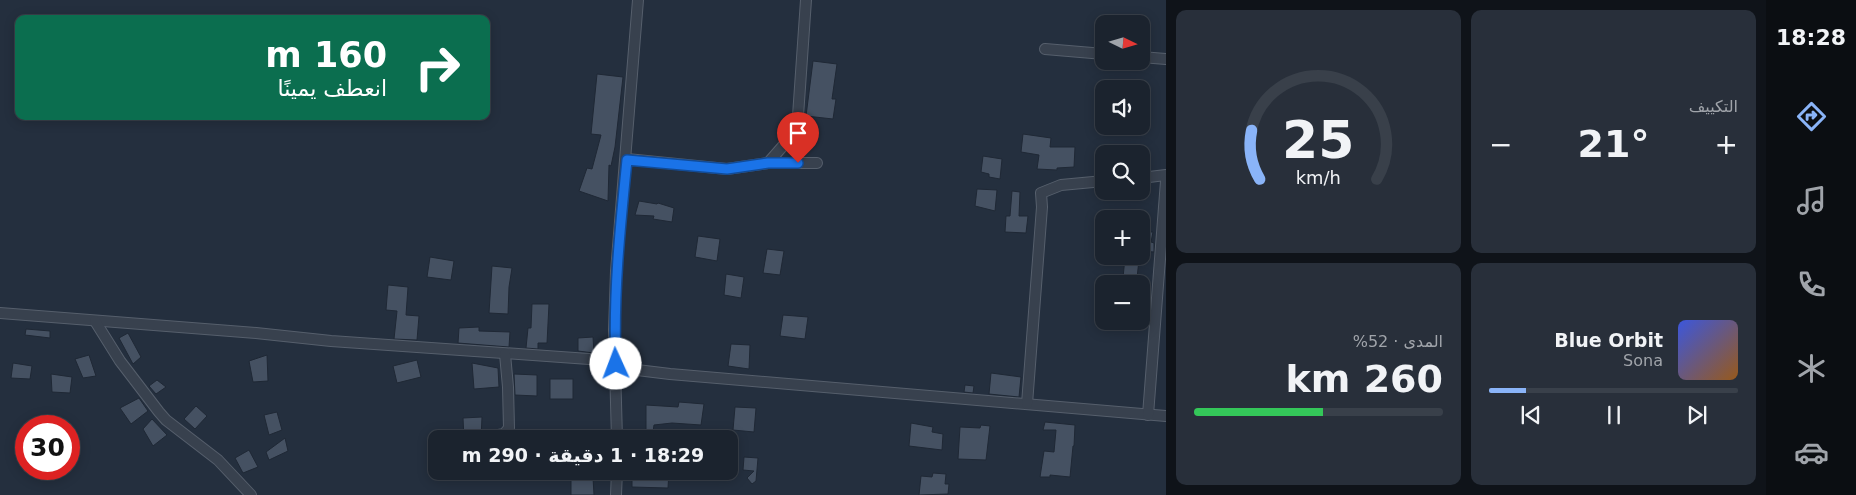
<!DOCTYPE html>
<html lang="ar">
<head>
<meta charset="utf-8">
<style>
  body { margin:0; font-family:"DejaVu Sans","Noto Sans Arabic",sans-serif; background:#282f3a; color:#f1f3f6; direction:rtl; height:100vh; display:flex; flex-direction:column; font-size:19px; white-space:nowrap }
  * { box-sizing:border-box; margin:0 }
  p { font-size:16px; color:#a0a4aa }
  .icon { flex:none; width:28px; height:28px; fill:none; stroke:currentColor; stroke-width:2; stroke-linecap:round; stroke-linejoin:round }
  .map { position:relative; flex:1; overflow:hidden; direction:ltr }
  .details { display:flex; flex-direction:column; gap:10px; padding:10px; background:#0f1319; width:600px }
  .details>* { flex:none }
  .hud { position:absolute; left:15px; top:15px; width:475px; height:105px; border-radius:10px; box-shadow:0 2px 12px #0003,0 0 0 1px #39404a; direction:rtl; background:#0b6e4f; color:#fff; overflow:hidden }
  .needle { width:32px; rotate:95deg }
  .tools { position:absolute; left:1095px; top:15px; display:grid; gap:10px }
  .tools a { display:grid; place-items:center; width:55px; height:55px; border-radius:10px; background:#1b232e; box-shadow:0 2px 12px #0003,0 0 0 1px #39404a; font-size:25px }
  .speed { position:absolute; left:15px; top:415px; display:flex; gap:10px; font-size:25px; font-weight:700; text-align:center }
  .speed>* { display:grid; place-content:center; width:65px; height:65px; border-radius:50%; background:#1b232e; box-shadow:0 2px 12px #0003,0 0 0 1px #39404a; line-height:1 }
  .speed .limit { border:8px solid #d22; background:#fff; color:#111 }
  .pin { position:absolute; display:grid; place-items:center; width:42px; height:42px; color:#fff; margin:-51px -21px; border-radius:50% 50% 50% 0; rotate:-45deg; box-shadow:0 0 5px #0007 }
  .pin .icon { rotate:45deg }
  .me { position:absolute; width:55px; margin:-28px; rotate:358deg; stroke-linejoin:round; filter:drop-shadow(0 0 4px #0008) }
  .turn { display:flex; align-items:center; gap:18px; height:105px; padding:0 20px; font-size:22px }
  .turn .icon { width:65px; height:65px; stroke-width:2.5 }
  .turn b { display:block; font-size:35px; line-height:42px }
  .big { font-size:38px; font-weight:600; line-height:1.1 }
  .details .tile { flex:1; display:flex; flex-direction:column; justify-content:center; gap:8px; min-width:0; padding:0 18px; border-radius:10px; background:#282f3a }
  .details .dial { align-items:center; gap:0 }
  .dial svg { height:130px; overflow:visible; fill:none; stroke:#39404a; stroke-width:7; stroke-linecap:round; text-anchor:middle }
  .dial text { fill:#f1f3f6; stroke:none }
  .song { display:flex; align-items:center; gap:15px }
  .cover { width:60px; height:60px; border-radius:8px; background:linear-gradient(135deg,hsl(230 70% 55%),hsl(30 70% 35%)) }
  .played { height:5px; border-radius:2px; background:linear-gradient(90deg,#8ab4f8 15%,#39404a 15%) }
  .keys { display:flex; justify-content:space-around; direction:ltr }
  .heat { display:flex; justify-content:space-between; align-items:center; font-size:28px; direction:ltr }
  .charge { height:8px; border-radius:4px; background:linear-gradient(90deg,#34c759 52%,#39404a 0) }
  .details .tiles { flex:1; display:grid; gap:10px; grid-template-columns:repeat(2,1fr) }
  .trip { position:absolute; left:428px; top:430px; width:310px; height:50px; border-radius:10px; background:#1b232e; box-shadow:0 2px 12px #0003,0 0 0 1px #39404a; font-weight:600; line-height:50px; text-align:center; direction:rtl }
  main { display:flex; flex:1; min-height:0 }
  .menu { display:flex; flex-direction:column; width:90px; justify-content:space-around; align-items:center; background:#0b0e12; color:#a0a4aa }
  .menu .icon { width:35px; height:35px }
  .menu .on { color:#8ab4f8 }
  .menu b { font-size:22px; color:#f1f3f6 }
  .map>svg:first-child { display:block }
  .building { fill:#455162; stroke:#1f2835 }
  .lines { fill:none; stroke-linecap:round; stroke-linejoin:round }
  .street-casing { stroke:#565f6c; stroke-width:12 }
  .street { stroke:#38414e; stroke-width:10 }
  .route-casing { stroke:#114b97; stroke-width:12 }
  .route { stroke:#1a73e8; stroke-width:9 }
</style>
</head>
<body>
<main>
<nav class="menu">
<b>18:28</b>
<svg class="icon on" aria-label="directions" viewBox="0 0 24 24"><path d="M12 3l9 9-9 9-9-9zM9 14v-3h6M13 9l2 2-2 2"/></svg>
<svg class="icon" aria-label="music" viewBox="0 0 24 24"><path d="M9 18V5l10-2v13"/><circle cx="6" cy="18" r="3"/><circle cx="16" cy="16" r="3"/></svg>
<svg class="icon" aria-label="phone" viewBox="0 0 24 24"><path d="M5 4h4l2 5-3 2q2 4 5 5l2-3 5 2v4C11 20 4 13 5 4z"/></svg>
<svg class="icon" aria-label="climate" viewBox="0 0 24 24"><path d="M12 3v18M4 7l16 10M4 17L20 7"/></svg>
<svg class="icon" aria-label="car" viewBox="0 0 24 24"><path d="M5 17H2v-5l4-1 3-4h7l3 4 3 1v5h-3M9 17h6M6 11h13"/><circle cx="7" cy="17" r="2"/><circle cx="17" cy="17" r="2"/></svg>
</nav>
<section class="details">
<div class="tiles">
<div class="tile"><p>التكييف</p>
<div class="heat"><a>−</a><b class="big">21°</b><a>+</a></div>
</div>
<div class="tile dial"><svg viewBox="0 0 100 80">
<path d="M14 69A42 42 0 1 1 86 69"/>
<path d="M14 69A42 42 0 0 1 9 39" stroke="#8ab4f8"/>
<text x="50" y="56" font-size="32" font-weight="700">25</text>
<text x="50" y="72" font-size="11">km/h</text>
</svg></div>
<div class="tile">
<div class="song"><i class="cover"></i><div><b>Blue Orbit</b><p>Sona</p></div></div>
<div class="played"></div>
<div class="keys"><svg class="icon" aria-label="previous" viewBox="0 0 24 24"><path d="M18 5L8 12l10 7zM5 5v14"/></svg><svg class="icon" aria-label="pause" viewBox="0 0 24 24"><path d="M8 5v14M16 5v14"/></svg><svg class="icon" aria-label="next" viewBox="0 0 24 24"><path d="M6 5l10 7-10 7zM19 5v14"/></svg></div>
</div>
<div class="tile"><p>المدى · 52%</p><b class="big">260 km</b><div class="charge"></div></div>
</div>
</section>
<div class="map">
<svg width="1166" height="495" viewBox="0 0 1166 495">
  <rect width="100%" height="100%" fill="#242f3e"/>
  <g class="building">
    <polygon points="813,61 837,64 832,99 836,99 833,119 806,116"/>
    <polygon points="597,74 623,77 615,147 611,166 609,165 608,201 579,191 587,168 592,169 601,135 591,134"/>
    <polygon points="1023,134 1051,138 1050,147 1075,147 1074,167 1057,168 1057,170 1037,169 1039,155 1021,152"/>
    <polygon points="983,156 1002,159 1000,179 989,177 989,174 981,172"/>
    <polygon points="977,189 997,190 995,211 975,206"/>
    <polygon points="1012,191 1020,192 1019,216 1028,216 1026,233 1005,232 1006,216 1010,216"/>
    <polygon points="639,201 657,204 658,203 674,208 672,222 653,219 654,216 635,215"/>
    <polygon points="1141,232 1153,232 1151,242 1154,243 1154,252 1141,251"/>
    <polygon points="698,236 720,239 717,261 695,257"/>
    <polygon points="767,249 784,251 780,275 763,273"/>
    <polygon points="430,257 454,261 451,280 427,277"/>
    <polygon points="1125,257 1139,260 1137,278 1123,278"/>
    <polygon points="492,266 512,268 509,287 508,314 489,313"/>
    <polygon points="726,274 744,277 741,298 724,295"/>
    <polygon points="388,285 408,287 406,315 419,316 417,340 394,339 397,311 386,310"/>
    <polygon points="532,304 549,304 547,343 538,343 538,349 526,348 528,328 531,328"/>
    <polygon points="783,315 808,317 805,339 780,336"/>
    <polygon points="479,327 479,331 510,332 509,347 458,343 459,328"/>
    <polygon points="26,329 50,331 50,338 25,335"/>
    <polygon points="128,333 141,357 133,364 119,338"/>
    <polygon points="593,337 594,353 578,351 578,338"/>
    <polygon points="731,344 750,345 749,369 728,366"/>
    <polygon points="89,355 96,376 83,378 75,359"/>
    <polygon points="267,355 268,381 253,382 249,361"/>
    <polygon points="417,360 421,377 397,383 393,366"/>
    <polygon points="13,363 32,366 30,379 11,378"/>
    <polygon points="472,363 498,368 499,387 474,389"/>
    <polygon points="991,373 1021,377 1019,397 989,394"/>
    <polygon points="51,374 72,377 70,393 52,392"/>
    <polygon points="514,374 537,375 537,396 515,395"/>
    <rect x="550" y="379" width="23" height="20"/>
    <polygon points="157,380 166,387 156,394 149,386"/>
    <polygon points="965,385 974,386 973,393 964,392"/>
    <polygon points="139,398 148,411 131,424 120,408"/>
    <polygon points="679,402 704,404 701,425 672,423 654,425 652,439 631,439 632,430 646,432 646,405 678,407"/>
    <polygon points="196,406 207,416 195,429 184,419"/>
    <polygon points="735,407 756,408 754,432 733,430"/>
    <polygon points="277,412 282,430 269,435 264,415"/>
    <polygon points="482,417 481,439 464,439 463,418"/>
    <polygon points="152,419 167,435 153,446 143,429"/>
    <polygon points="1045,422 1075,425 1074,446 1073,446 1070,477 1050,475 1050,477 1040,477 1044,451 1054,452 1056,430 1043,430"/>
    <polygon points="911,423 933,427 932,432 943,434 942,450 909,446"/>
    <polygon points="981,425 990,426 986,460 958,459 960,427 980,428"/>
    <polygon points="285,438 288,451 269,460 266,452"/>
    <polygon points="249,450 258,467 243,473 235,458"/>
    <polygon points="744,457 758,458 756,481 752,484 747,478 754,471 743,470"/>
    <polygon points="571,471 585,471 585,477 593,477 594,495 571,495"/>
    <polygon points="632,471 669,471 668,488 632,487"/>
    <polygon points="933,473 946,474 945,484 949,484 948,494 919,495 921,476 932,477"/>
  </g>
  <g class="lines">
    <defs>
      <g id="street">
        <polyline points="1045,49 1104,54"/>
        <polyline points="1141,57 1166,59"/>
        <polyline points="627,159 727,169 768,163 817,163"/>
        <polyline points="768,163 789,139 798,116 806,0"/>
        <polyline points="1141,178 1166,175"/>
        <polyline points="0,313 256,333 331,341 589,359 637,370 670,374 1166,416"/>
        <polyline points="95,321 120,361 159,412 166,420 218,460 251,495"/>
        <polyline points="1027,404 1042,207 1041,193 1061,185 1104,181"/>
        <polyline points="1148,415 1166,181"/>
        <polyline points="488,437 504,434 509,428 508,387 505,354"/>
        <polyline points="617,439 614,330 616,271 638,0"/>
        <polyline points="616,495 617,471"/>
      </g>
    </defs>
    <use href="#street" class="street-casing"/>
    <use href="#street" class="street"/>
  </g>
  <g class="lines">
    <defs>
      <path id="route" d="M616 364C613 296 620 228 627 160L727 169 768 163H798"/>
    </defs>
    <use href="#route" class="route-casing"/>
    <use href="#route" class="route"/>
  </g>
</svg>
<div class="tools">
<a><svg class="needle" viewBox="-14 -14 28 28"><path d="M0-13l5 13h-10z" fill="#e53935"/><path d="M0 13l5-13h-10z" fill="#a0a4aa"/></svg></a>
<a><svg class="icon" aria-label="sound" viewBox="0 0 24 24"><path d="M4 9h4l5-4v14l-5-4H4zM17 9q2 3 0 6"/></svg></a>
<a><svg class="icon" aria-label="search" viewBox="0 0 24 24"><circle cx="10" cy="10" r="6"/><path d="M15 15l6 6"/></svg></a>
<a>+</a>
<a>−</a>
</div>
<div class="speed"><div class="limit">30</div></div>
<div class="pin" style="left:798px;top:163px;background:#d93025"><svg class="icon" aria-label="arrive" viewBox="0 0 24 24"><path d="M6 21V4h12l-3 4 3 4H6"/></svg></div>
<svg class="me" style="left:616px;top:364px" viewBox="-20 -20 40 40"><circle r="19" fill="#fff"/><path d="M0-13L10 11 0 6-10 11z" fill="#1a73e8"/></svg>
<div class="trip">18:29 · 1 دقيقة · 290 m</div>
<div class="hud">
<div class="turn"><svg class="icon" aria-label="right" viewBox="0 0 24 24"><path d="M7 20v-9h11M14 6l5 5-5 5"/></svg><div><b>160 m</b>انعطف يمينًا</div></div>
</div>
</div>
</main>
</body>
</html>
